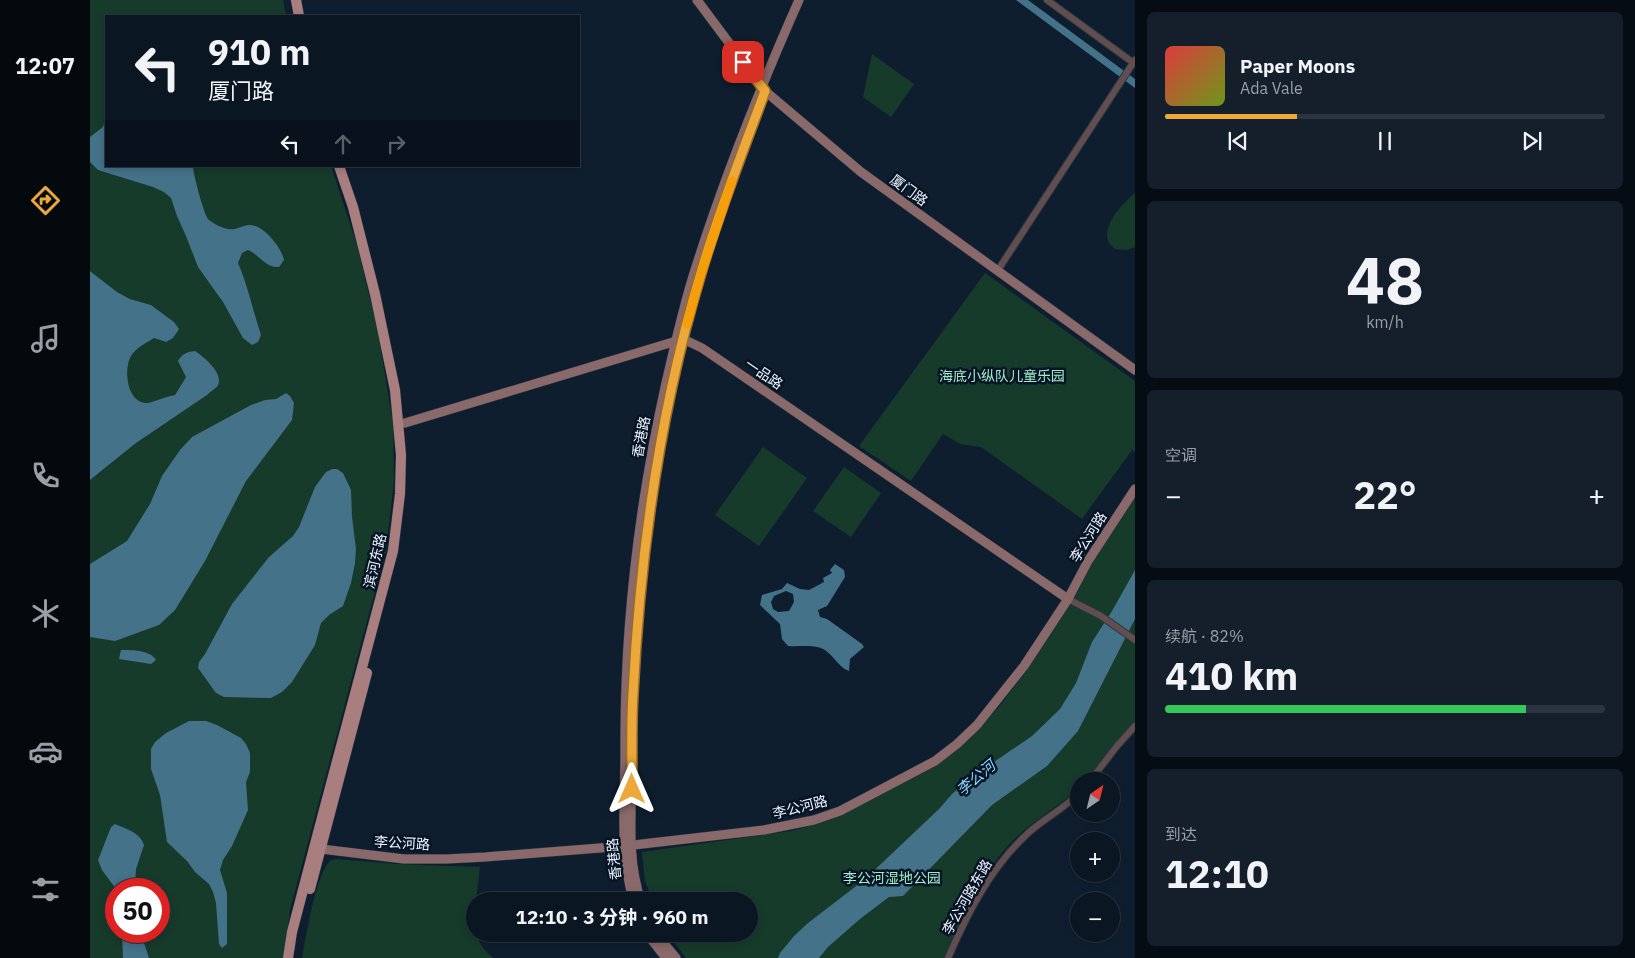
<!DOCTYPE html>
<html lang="zh">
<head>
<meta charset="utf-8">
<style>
  body { margin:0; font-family:"IBM Plex Sans","Noto Sans SC",sans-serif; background:#141f2b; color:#f1f3f6; height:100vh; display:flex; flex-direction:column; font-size:19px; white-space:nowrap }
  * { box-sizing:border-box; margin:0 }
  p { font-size:16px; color:#9a9fa6 }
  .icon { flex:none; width:28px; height:28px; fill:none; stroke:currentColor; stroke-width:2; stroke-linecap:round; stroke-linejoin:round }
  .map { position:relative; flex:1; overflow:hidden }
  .panel { display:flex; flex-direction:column; gap:12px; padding:12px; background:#060c13; width:500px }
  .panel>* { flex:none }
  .hud { position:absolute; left:15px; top:15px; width:475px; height:152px; border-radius:0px; box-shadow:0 2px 8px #0003,0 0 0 1px #2b3541; background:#0b1623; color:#f1f3f6; overflow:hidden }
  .needle { width:32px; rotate:35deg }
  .fabs { position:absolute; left:980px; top:772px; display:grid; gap:10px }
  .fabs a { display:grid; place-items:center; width:50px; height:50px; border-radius:50%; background:#0b1623; box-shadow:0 2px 8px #0003,0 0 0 1px #2b3541; font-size:25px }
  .speed { position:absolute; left:15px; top:878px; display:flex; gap:10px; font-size:25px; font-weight:700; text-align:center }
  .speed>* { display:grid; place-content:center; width:65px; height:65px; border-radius:50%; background:#0b1623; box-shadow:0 2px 8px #0003,0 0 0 1px #2b3541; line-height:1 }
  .speed .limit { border:8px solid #d22; background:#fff; color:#111 }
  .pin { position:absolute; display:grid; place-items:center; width:42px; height:42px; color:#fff; margin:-21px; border-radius:10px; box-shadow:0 2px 8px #0006 }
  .me { position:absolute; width:55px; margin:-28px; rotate:0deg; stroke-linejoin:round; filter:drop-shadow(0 0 4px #0008) }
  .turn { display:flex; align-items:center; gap:18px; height:105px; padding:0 20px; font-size:22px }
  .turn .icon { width:65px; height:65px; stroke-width:2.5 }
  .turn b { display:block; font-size:35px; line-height:42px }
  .lanes { display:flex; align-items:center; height:48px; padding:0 20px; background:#0003; justify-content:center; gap:25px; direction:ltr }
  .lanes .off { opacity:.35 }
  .big { font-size:38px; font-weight:700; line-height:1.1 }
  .panel .widget { flex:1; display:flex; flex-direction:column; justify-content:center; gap:8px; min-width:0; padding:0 18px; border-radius:8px; background:#141f2b }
  .panel .dial { align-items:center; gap:0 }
  .dial b { font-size:65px; line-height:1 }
  .song { display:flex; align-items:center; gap:15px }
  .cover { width:60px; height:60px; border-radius:8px; background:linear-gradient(135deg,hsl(0 70% 55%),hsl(80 70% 35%)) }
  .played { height:5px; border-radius:2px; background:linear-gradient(90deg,#eda83b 30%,#2b3541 30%) }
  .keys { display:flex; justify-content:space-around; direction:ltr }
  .heat { display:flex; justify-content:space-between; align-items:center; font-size:28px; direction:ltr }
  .charge { height:8px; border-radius:4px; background:linear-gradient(90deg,#34c759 82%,#2b3541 0) }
  .trip { position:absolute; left:376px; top:892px; width:292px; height:50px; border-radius:25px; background:#0b1623; box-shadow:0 2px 8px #0003,0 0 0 1px #2b3541; font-weight:700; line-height:50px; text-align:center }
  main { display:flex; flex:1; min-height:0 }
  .tab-bar { display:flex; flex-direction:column; width:90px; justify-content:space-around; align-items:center; background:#04090e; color:#9a9fa6 }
  .tab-bar .icon { width:35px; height:35px }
  .tab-bar .selected { color:#eda83b }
  .tab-bar b { font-size:22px; color:#f1f3f6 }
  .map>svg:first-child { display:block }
  .green { fill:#163b2b; fill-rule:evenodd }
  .water { fill:#437289; fill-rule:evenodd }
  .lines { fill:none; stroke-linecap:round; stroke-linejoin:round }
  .street-casing { stroke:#2a3848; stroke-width:8 }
  .secondary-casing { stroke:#2a3848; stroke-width:10 }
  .primary-casing { stroke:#2a3848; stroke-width:11 }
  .street { stroke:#624e4e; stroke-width:6 }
  .secondary { stroke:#8a696a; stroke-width:9 }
  .primary { stroke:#a87e7f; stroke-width:10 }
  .route-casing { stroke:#9a6d26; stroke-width:12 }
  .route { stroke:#eda83b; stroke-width:9 }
  .slow { stroke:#f59e0b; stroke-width:9 }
  .labels { text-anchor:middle; stroke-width:5; stroke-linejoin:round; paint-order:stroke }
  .street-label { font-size:14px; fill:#ecf3fd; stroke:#071425 }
  .park-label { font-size:14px; fill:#a1edc8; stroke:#071425 }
  .water-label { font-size:15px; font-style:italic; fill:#8bd8fe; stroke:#071425 }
</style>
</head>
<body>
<main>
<nav class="tab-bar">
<b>12:07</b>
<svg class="icon selected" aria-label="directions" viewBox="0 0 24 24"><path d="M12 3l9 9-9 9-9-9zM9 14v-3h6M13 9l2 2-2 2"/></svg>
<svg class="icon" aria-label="music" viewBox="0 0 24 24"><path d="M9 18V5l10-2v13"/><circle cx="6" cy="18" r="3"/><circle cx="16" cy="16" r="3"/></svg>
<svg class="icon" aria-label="phone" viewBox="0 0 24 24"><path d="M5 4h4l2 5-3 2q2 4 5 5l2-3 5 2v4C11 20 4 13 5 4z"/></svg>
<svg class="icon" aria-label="climate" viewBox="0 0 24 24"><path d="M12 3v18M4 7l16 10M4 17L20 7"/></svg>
<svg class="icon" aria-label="car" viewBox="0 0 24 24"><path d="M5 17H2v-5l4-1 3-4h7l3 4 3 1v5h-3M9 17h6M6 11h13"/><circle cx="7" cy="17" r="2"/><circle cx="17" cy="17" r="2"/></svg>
<svg class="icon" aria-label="filters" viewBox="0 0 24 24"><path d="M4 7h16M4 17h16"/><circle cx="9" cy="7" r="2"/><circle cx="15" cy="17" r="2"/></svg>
</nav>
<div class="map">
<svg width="1045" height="958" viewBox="0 0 1045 958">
  <rect width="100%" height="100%" fill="#0f1e2f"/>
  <g class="green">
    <path d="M0 0H193L196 16H16V166H241L267 245 287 327 303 423 304 482 296 550 200 910 194 958H0V480L46 443 128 386 96 377 85 395C76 396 62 404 55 403 36 402 34 371 40 358 45 348 55 344 64 338L76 342 89 329 84 322 61 305 40 299 27 292 0 271ZM26 889H69V931H26Z"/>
    <polygon points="782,54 824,84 801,117 773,97"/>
    <path d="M1045 193V247L1037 250 1025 249C1003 233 1032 204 1045 193Z"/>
    <polygon points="895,273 1045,381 1045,452 1042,450 992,519 891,447 870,444 853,434 821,481 769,446"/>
    <polygon points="673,447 717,478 669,546 625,515"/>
    <polygon points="754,467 791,493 761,537 723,511"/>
    <path d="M1045 498V721L1025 743 997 781H989V788L983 794C966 806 949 818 933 831 896 863 873 913 854 958H596L578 934H660V901H563L555 881 552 852 701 831 727 824 752 815 825 777 858 757 882 737 911 704 938 669 986 595 1001 565Z"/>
    <path d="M247 859 306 864 390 867 386 901H385V934H387C388 943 396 952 403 958H212C216 937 226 872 241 860Z"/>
  </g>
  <g class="water">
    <polygon points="926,0 938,0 1045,79 1045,88"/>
    <path d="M16 118V166H103C103 174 114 214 118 219 122 223 132 228 138 229 146 231 153 224 161 225 174 226 192 248 194 260L189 267C175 268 170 255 158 250L152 253 148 263C158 286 163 311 171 335L168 342 162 345 153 338 133 302 108 267 96 236 87 216 81 198 74 192 63 187 8 170 0 162V137L13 127Z"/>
    <path d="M0 271 27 292 40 299 61 305 84 322 89 329 83 338 76 342 64 338C55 344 45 348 40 358 34 371 37 402 56 403 62 403 76 396 85 395L96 377 88 361C93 353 97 352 105 351 114 357 136 375 127 387 124 389 120 392 117 395L46 443 0 480Z"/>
    <polygon points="196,393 200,396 204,403 202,420 156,481 115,561 85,610 69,625 25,641 0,637 0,564 37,541 60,504 72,476 90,450 102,437 161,405 175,400 186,399"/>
    <polygon points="242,469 247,469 253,473 261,490 262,517 266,549 265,563 261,583 253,606 239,615 231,623 225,645 202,682 192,692 181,698 134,697 126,693 108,668 109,662 115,654 142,604 179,557 203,536 209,527 225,487 236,472"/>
    <path d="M745 564 754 570 755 577 737 606 728 610 730 617 737 619 772 644 774 647 760 659 759 671C747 667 741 649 727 647 718 645 707 647 698 646L692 639 690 624 670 605 672 595 692 589 697 583 710 589 719 590 734 582 733 578 742 573 740 570ZM696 591 703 594 704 602 699 611 688 612 683 609 681 602 684 596Z"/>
    <polygon points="1045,570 1045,619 988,731 957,766 902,805 813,896 799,897 770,919 738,947 729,958 688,958 690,953 704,936 718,923 774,880 850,808 862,794 882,777 942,736 970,709 986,683 1002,642 1022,611"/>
    <path d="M31 650C42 650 60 650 66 660L61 664 29 659Z"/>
    <polygon points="99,721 116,721 127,725 151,738 156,744 160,753 160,772 156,782 158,810 142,846 133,860 130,870 137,893 137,944 132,948 129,944 126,903 123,892 119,884 105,872 97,861 77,842 70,795 61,769 61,749 65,742 76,733"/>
    <path d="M25 824C36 829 50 832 54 845L46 869 45 889H26L12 870 8 860 21 827Z"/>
    <polygon points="32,931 50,931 59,958 33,958"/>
  </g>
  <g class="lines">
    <defs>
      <g id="street">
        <polyline points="957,0 1045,64"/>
        <polyline points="908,270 1045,60"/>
        <polyline points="978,599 1011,616 1045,640"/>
        <polyline points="1000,781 1027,746 1045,726"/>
        <path d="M858 958C877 914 900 869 935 836 951 820 973 810 989 793"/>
      </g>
      <g id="secondary">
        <polyline points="607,0 675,91 771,172 1045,370"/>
        <polyline points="315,423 593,339 612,348 978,599"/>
        <polyline points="231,849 314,859 357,859 395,857 535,846 674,830 724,820 750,811 845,761 867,744 887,725 934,666 978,599 998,561 1045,489"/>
        <path d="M544 901C529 857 535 800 535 753 534 628 549 504 576 383 585 345 593 307 605 270 634 178 670 88 709 0"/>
        <path d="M551 901C536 859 542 810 542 766 543 601 564 433 611 274 622 236 635 199 649 163"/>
        <polyline points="557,934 576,958"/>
        <polyline points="566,934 586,958"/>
      </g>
      <g id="primary">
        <polyline points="206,0 209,16"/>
        <polyline points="220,889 277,673"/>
        <polyline points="198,958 202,932 229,829 303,551 310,494 311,455 305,390 285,294 263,207 249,166"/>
      </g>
    </defs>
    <use href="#street" class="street-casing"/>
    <use href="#secondary" class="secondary-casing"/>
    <use href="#primary" class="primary-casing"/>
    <use href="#street" class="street"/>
    <use href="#secondary" class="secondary"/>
    <use href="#primary" class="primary"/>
  </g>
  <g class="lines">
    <defs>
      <path id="route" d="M542 789C542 757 541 726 543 694 550 553 570 409 611 273 629 211 653 151 675 91L653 62"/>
    </defs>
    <use href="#route" class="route-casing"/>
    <use href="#route" class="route"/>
    <polyline class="slow" points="597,324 611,274 642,181"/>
  </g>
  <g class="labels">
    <g class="street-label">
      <text transform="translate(819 190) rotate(36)" y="5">厦门路</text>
      <text transform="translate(674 374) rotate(34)" y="5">一品路</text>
      <text transform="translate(551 437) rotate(-79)" y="5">香港路</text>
      <text transform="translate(998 537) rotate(-58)" y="5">李公河路</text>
      <text transform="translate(285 561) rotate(-77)" y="5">滨河东路</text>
      <text transform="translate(710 807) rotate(-14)" y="5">李公河路</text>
      <text transform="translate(312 843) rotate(3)" y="5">李公河路</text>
      <text transform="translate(524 859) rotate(-95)" y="5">香港路</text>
      <text transform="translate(877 897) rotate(-60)" y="5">李公河路东路</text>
    </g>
    <g class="park-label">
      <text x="912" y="381">海底小纵队儿童乐园</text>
      <text x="802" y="883">李公河湿地公园</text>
    </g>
    <g class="water-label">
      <text transform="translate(886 778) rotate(-40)" y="5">李公河</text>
    </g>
  </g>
</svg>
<div class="fabs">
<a><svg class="needle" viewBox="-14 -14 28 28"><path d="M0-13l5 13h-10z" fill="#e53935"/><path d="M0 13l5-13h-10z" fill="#9a9fa6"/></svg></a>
<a>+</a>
<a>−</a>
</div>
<div class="speed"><div class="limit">50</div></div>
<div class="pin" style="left:653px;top:62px;background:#d93025"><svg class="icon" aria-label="arrive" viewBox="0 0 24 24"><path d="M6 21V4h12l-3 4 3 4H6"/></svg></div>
<svg class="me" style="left:542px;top:789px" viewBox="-20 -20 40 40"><path d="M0-17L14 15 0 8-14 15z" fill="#eda83b" stroke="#fff" stroke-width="4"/></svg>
<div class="trip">12:10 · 3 分钟 · 960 m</div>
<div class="hud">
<div class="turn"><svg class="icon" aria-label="left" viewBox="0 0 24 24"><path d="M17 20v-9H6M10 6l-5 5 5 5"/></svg><div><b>910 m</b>厦门路</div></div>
<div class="lanes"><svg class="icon" aria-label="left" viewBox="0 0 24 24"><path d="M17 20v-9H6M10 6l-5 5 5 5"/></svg><svg class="icon off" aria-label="ahead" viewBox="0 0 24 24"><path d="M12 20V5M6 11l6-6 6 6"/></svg><svg class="icon off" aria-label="right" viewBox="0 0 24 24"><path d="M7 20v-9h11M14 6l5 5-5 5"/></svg></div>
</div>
</div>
<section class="panel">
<div class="widget">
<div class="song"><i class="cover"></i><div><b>Paper Moons</b><p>Ada Vale</p></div></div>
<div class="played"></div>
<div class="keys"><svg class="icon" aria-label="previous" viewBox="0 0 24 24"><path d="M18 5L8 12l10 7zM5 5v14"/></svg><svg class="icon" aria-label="pause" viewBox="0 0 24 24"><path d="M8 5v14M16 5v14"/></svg><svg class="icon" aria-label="next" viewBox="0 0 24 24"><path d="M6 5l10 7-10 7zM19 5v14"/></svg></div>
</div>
<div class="widget dial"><b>48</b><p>km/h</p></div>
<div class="widget"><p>空调</p>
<div class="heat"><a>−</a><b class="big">22°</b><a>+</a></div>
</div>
<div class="widget"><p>续航 · 82%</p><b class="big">410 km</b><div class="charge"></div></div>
<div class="widget"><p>到达</p><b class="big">12:10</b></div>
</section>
</main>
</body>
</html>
